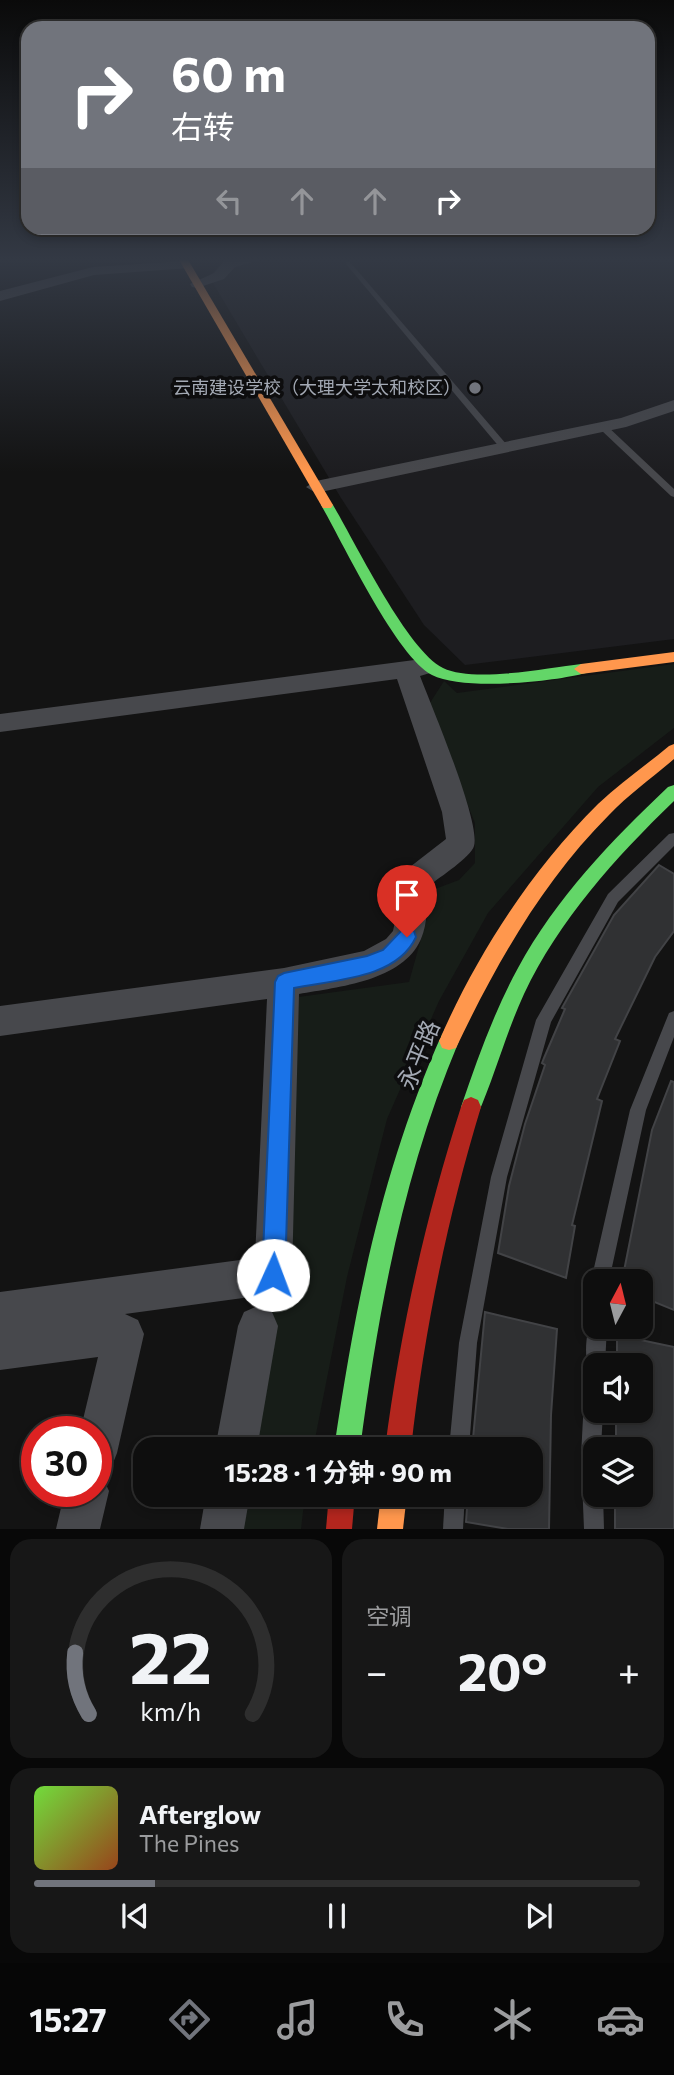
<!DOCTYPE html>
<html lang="zh">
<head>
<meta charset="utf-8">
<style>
  body { margin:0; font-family:Commissioner,"Noto Sans SC",sans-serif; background:#171717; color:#f1f3f6; height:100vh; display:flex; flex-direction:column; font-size:26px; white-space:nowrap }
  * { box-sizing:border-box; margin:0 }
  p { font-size:23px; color:#9b9c9e }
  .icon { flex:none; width:38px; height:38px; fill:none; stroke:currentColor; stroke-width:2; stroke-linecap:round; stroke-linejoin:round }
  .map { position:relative; height:1529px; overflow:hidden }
  .sheet { display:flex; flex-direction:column; gap:10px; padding:10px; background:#080808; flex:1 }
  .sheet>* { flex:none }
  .banner { position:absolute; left:21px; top:21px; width:634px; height:214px; border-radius:21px; box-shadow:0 4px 10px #0003,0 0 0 2px #2e2e2e; background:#71747c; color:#fff; overflow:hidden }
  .needle { width:46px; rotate:7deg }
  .buttons { position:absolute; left:583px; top:1269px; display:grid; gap:14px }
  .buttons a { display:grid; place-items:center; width:70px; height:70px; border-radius:14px; background:#0e0e0e; box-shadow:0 4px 10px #0003,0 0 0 2px #2e2e2e; font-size:35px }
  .speed { position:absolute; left:21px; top:1416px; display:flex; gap:14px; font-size:35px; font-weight:700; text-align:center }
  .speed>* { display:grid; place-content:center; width:91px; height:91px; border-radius:50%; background:#0e0e0e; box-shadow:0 4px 10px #0003,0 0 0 2px #2e2e2e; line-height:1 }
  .speed .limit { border:10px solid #d22; background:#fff; color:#111 }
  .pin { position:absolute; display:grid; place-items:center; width:60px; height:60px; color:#fff; margin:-72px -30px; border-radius:50% 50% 50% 0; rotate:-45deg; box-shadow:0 0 7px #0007 }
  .pin .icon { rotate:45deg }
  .me { position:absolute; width:77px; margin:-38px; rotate:2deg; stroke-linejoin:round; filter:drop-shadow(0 0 5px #0008) }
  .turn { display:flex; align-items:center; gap:24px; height:147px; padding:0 35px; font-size:32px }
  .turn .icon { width:91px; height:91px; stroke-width:2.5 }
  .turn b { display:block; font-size:49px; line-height:60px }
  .lanes { display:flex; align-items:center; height:66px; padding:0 35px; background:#0003; justify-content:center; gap:35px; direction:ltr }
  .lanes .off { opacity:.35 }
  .big { font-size:52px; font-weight:700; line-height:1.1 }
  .sheet .tile { flex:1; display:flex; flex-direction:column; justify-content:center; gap:10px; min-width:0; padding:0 24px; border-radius:21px; background:#171717 }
  .sheet .dial { align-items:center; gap:0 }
  .dial svg { height:182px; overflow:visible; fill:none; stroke:#2e2e2e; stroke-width:7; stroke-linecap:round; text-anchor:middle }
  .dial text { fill:#f1f3f6; stroke:none }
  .song { display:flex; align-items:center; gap:21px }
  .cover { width:84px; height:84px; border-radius:10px; background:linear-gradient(135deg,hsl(100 70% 55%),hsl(20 70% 35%)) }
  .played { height:7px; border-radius:4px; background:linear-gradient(90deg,#71747c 20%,#2e2e2e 20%) }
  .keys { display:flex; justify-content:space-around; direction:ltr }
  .heat { display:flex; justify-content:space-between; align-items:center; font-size:38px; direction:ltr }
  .sheet .tiles { flex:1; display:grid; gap:10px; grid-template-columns:1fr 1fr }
  .tile:last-child { grid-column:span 2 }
  .trip { position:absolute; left:133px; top:1437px; width:410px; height:70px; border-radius:21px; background:#0e0e0e; box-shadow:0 4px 10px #0003,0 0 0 2px #2e2e2e; font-weight:700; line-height:70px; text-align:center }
  .tabs { display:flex; height:112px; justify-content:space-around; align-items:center; background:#060606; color:#9b9c9e }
  .tabs .icon { width:49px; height:49px }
  .tabs .current { color:#71747c }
  .tabs b { font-size:32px; color:#f1f3f6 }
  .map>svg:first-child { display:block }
  .built { fill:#1d1d20 }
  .green { fill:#171d18 }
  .building { fill:#303133; stroke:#424346; stroke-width:2 }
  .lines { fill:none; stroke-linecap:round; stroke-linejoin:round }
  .lane { fill:#47484c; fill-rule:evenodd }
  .street { fill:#47484c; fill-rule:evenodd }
  .fast { fill:#63d668; fill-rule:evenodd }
  .slow { fill:#ff974d; fill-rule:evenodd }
  .jam { fill:#b3261e; fill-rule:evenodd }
  .route { fill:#1a73e8; stroke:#114b97; stroke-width:2 }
  .poi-dot { fill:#71747c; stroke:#0d0d0e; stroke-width:2.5 }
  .labels { text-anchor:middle; stroke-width:7; stroke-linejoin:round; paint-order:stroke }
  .far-poi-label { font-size:18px; fill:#a3a9b4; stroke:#0d0d0e; text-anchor:end }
  .near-street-label { font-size:24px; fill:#a3a9b4; stroke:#0d0d0e }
</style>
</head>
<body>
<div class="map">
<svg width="674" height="1529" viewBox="0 0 674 1529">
  <rect width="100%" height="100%" fill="#131313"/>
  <polygon class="built" points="247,258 674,258 674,639 465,665 424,625 341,498 210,278 220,262"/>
  <g class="green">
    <polygon points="674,664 674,728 598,787 488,913 439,1001 387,1119 347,1277 313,1449 237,1449 264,1282 291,998 409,982 435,889 459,880 475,863 475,823 428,706 444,681 457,693"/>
    <polygon points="230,1495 305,1495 301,1529 224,1529"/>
  </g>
  <g class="building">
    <polygon points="659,865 674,874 674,931 655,957 615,1039 620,1041 597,1099 602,1101 572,1225 575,1226 566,1278 498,1253 509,1186 525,1124 545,1065 542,1063 544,1058 565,1009 562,1008 614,915"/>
    <polygon points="671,1081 674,1082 674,1310 640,1296 640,1281 622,1281 652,1130"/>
    <polygon points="485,1312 557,1329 551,1415 549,1529 508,1529 466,1522 468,1494 530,1494 530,1449 472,1449"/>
    <polygon points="617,1335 674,1347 674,1529 615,1529 615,1494 640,1494 640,1449 616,1449 616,1410 640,1410 640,1365 617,1365"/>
  </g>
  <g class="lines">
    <g class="lane">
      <polygon points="346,262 350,262 507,445 507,449 501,449 346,264"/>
      <polygon points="600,425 606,425 674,489 674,497 671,496 600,429"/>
      <polygon points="674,833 674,846 618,902 551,1022 507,1177 477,1343 469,1449 449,1449 459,1343 491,1177 536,1020 608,894 669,834"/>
      <polygon points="674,1011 674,1037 646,1110 609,1281 595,1281 595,1288 591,1281 630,1110 669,1013"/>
      <path d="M595 1318V1326H607L605 1365H595V1410H603L601 1449H595V1494H603L604 1529H584L581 1456 585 1380 591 1372C583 1361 586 1333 591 1319Z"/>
      <polygon points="445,1494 465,1494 463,1529 443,1529"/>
    </g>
    <g class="street">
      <polygon points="232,258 268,258 235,267 224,279 197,288 192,287 190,284 214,273 225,260"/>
      <polygon points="185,261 190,262 190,268 94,275 0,301 0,291 93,267"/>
      <polygon points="674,400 674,411 626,427 316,493 306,487 316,481 621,418"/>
      <path d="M422 659 430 661 434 667 430 673 420 676C431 705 481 822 474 846 471 857 440 877 430 885 427 902 428 923 421 939 403 981 338 987 299 994L292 1275 287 1289 273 1294 125 1314 138 1320 144 1334 117 1453 111 1468 97 1474 102 1476 109 1491 100 1529H56L65 1491H96V1432H80L98 1357 0 1370V1292L255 1258 267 999 0 1036V1006L284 968 364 951 386 939 393 931 406 870 446 839 442 812 397 679 0 732V714Z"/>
      <polygon points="258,1306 272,1312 278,1326 257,1449 215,1449 238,1326 244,1312"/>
      <polygon points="206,1494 250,1494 244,1529 200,1529"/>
    </g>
    <g class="fast">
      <path d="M327 501 333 505C355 542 407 650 443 668 474 683 547 668 581 664L586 665 588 669 586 673C552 682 463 691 432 675 396 656 343 543 321 505Z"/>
      <path d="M674 785V801C615 858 559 920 524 994 506 1033 495 1075 478 1114L471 1117 464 1114 461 1107C477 1060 494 1012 518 968 556 898 611 841 668 787Z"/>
      <path d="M449 1032 456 1034 459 1041C403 1174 379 1307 360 1449H334C356 1301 381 1172 442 1034Z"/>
    </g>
    <g class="slow">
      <polygon points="178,258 187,258 333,505 331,508 323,508 321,505"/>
      <polygon points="674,652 674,662 581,674 574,669 581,664"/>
      <path d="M674 744V759C652 778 629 794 609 815 543 881 496 964 456 1048L449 1050 442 1048 439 1041C476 956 531 870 598 804 620 783 645 766 669 746Z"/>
      <polygon points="381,1494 407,1494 403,1529 377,1529"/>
    </g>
    <g class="jam">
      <path d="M471 1097 478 1100 481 1107C447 1219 424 1332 411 1449H385C400 1332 425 1219 461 1107L464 1100Z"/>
      <polygon points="329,1494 355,1494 352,1529 326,1529"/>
    </g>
  </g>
  <linearGradient id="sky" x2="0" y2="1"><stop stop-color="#0a0a0a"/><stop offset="0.55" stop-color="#333944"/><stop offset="1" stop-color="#333944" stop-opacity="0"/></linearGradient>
  <rect width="674" height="472" fill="url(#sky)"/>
  <path class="route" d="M407 929 414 931 416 937C397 979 333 980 294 988L285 1275 281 1283 273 1287 265 1283 262 1275 275 982 278 976 284 973 367 956 383 950 401 931Z"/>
  <circle class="poi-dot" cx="475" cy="388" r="7"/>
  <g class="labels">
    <g class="far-poi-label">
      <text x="461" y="394">云南建设学校（大理大学太和校区）</text>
    </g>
    <g class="near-street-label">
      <text transform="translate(419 1055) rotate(-68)" y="8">永平路</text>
    </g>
  </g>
</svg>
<div class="buttons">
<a><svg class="needle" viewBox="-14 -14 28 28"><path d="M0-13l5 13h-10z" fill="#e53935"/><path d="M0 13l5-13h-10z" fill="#9b9c9e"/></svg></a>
<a><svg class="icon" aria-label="sound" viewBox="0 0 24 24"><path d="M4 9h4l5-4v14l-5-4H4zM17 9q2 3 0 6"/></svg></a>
<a><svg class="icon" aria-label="layers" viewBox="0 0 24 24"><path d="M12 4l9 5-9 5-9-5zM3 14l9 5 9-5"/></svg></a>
</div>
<div class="speed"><div class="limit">30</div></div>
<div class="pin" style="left:407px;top:937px;background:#d93025"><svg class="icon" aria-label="arrive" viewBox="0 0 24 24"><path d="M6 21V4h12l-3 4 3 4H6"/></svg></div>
<svg class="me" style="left:273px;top:1275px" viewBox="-20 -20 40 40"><circle r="19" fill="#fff"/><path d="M0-13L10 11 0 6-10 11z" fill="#1a73e8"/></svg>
<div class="trip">15:28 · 1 分钟 · 90 m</div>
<div class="banner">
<div class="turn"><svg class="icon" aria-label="right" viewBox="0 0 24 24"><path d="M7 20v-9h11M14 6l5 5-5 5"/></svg><div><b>60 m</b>右转</div></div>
<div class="lanes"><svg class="icon off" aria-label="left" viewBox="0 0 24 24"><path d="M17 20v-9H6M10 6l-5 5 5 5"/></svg><svg class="icon off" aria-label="ahead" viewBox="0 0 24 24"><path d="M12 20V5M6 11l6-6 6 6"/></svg><svg class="icon off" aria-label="ahead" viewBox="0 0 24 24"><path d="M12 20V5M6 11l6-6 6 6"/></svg><svg class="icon" aria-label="right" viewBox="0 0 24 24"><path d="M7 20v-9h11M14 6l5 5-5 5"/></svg></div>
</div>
</div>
<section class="sheet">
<div class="tiles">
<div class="tile dial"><svg viewBox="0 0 100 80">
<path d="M14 69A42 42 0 1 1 86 69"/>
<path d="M14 69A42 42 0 0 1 8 42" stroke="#71747c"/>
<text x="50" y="56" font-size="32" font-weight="700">22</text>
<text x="50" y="72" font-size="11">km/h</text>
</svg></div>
<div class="tile"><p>空调</p>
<div class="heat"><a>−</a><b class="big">20°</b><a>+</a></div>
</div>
<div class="tile">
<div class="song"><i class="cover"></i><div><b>Afterglow</b><p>The Pines</p></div></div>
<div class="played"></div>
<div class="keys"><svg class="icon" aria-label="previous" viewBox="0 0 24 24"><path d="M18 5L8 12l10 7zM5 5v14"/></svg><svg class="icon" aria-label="pause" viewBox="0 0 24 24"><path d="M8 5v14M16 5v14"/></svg><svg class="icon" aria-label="next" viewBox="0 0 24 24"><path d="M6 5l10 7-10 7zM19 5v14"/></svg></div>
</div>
</div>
</section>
<nav class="tabs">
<b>15:27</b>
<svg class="icon current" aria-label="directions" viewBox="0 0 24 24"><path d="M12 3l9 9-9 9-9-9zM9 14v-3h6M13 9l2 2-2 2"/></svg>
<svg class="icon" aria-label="music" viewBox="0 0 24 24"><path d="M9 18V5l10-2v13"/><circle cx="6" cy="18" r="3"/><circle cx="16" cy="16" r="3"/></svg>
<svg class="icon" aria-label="phone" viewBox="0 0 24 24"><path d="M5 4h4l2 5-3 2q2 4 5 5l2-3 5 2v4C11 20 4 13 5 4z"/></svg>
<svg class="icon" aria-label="climate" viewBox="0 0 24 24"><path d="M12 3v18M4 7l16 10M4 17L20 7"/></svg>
<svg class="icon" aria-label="car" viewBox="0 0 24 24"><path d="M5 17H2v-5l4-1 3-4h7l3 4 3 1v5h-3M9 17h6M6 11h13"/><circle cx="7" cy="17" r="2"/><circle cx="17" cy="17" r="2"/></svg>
</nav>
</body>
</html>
